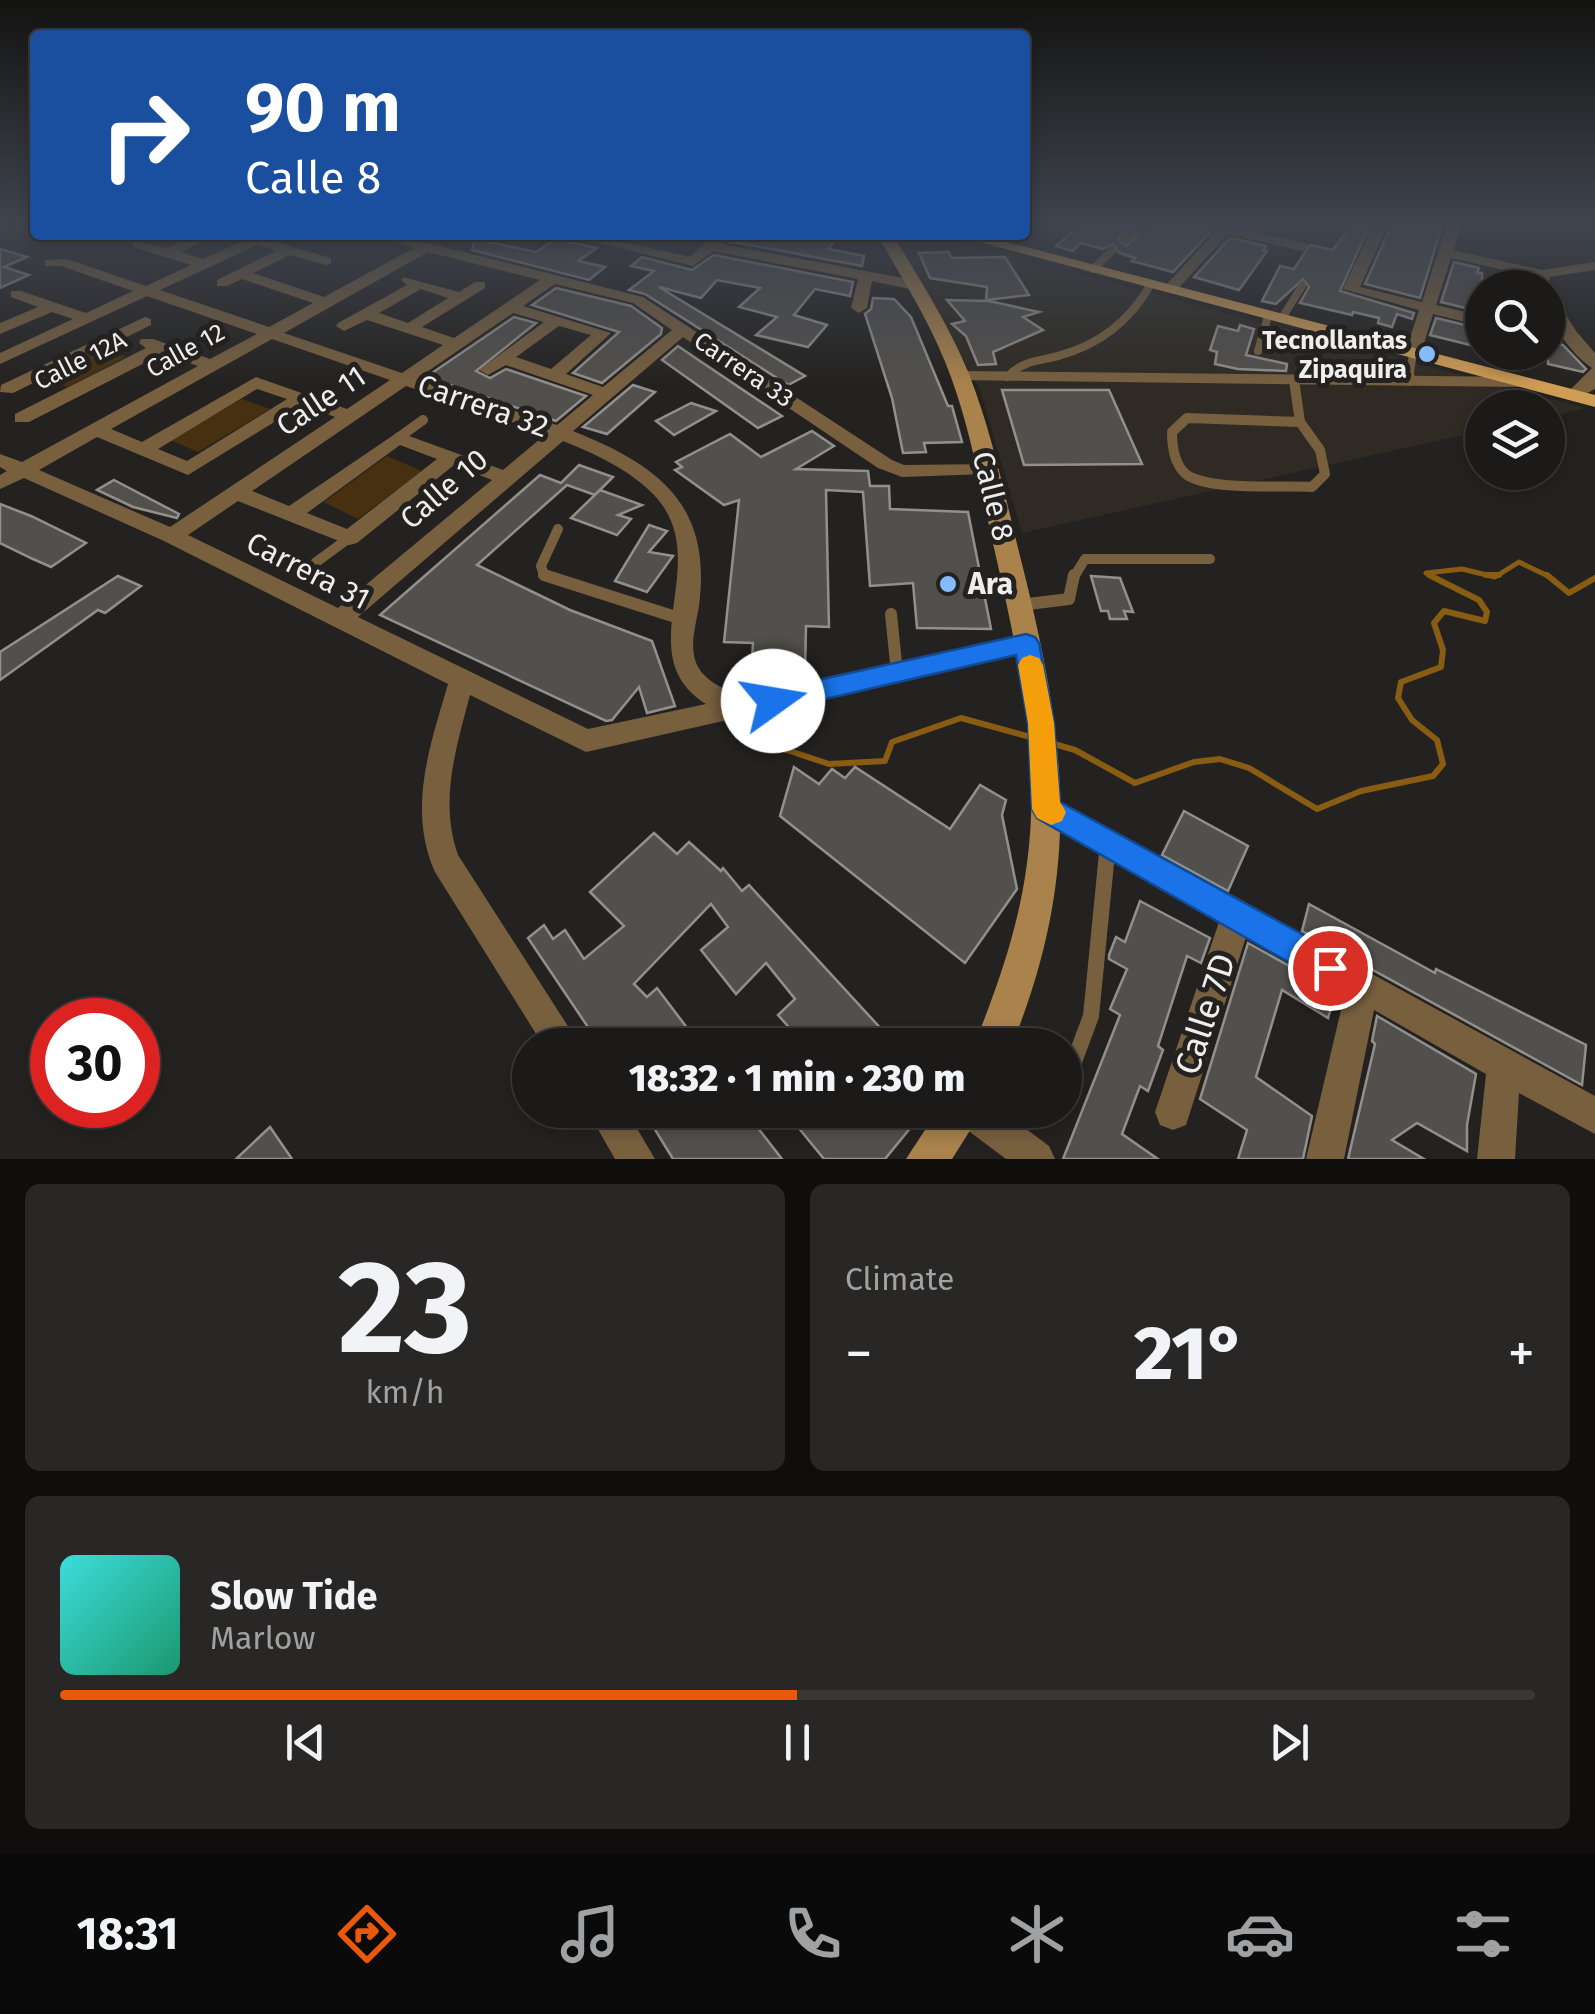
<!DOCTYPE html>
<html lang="en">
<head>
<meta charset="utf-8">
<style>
  body { margin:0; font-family:"Fira Sans",sans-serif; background:#282725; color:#f1f3f6; height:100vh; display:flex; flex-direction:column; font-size:38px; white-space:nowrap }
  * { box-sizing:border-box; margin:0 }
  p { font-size:32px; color:#a0a1a2 }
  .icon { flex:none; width:55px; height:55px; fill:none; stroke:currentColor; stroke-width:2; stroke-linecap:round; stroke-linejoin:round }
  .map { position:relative; height:1159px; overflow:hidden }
  .panel { display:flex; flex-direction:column; gap:25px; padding:25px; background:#0f0e0d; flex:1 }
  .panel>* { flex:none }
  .top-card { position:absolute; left:30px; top:30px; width:1000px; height:210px; border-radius:10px; box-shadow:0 5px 15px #0003,0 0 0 2px #393837; background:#1a4fa0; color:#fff; overflow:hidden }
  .controls { position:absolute; left:1465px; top:270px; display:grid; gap:20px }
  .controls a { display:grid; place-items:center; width:100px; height:100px; border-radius:50%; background:#1b1a18; box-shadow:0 5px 15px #0003,0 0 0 2px #393837; font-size:50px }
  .speed { position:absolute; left:30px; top:998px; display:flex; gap:20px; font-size:50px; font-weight:700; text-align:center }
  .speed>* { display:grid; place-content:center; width:130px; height:130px; border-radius:50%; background:#1b1a18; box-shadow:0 5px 15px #0003,0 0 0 2px #393837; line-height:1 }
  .speed .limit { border:15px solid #d22; background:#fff; color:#111 }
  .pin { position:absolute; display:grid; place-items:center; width:85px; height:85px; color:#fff; margin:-42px; border:5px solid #fff; border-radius:50%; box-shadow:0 2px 10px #0007 }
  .me { position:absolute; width:110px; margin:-55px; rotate:77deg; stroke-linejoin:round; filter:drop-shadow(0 0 8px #0008) }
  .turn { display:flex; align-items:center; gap:35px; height:210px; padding:0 50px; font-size:45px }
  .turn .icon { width:130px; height:130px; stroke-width:2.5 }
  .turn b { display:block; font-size:70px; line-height:85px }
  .big { font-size:75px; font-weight:800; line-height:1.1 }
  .panel .card { flex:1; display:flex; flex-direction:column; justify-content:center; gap:15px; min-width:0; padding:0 35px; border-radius:15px; background:#282725 }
  .panel .dial { align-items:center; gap:0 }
  .dial b { font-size:130px; line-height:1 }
  .song { display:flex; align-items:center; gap:30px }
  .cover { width:120px; height:120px; border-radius:15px; background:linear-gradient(135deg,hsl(180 70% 55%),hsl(160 70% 35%)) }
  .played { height:10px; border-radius:5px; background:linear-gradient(90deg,#ea580c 50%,#393837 50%) }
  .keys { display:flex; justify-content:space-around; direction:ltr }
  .heat { display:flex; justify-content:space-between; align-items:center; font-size:55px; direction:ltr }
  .panel .tiles { flex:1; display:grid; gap:25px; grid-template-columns:1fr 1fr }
  .card:last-child { grid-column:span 2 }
  .trip { position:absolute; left:512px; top:1028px; width:570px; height:100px; border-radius:50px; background:#1b1a18; box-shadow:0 5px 15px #0003,0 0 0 2px #393837; font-weight:800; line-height:100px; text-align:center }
  .tab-bar { display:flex; height:160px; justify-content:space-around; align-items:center; background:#0b0a0a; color:#a0a1a2 }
  .tab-bar .icon { width:70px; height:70px }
  .tab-bar .selected { color:#ea580c }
  .tab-bar b { font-size:45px; color:#f1f3f6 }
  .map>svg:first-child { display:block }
  .built { fill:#2f2a23 }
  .green { fill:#463010 }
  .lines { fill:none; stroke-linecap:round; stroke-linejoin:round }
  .stream-far1 { stroke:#885c12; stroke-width:5 }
  .stream { stroke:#885c12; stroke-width:6 }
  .building { fill:#52504d; stroke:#92908d; stroke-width:2.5 }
  .path { stroke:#676564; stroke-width:2.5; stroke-dasharray:4 5; stroke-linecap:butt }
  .lane-far3 { stroke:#78603f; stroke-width:8 }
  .lane-far2 { stroke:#78603f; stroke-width:10 }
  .lane-far1 { stroke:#78603f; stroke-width:12 }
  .lane { stroke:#78603f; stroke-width:16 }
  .street { fill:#78603f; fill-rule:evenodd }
  .secondary { fill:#a9824c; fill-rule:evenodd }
  .primary { fill:#d09d55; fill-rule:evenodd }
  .route { fill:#1a73e8; stroke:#114b97; stroke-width:2.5 }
  .slow { fill:#f59e0b }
  .poi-dot { fill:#86bbfb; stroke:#242220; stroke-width:4 }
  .labels { text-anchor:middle; stroke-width:10; stroke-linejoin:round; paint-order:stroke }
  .far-poi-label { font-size:25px; font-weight:bold; fill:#f0eeed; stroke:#242220; text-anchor:end }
  .far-street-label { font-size:25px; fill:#f0eeed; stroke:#242220 }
  .street-label { font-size:30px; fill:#f0eeed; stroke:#242220 }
  .poi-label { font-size:30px; font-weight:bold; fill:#f0eeed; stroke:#242220; text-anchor:start }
  .near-street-label { font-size:35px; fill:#f0eeed; stroke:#242220 }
</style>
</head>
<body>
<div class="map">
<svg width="1595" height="1159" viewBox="0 0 1595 1159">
  <rect width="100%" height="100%" fill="#242220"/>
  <polygon class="built" points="895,235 930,235 1586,408 1548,417 1548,408 1482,408 1482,431 1022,533 980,390"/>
  <g class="green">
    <polygon points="106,348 126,357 67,387 44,378"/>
    <polygon points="242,399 270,409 198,452 170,440"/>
    <polygon points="387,456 422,471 358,519 324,502"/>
  </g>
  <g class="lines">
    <polyline class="stream-far1" points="1434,577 1426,573 1462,569 1495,577 1519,562 1550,577"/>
    <g class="stream">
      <polyline points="1486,575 1499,575"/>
      <polyline points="1547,575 1569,593 1595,578"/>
      <polyline points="1054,744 1075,750 1135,783 1194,762 1220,759 1249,768 1317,809 1361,791 1433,776 1443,764 1437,740 1412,720 1398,698 1401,682 1441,667 1443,650 1434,623 1444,611 1485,621 1487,612 1479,600 1429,575"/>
      <polyline points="781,748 829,764 885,761 892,742 961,718 1034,738"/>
    </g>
  </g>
  <g class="building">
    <polygon points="1080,224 1131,224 1118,238 1126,246 1149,224 1218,224 1173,272 1132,261 1135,258 1119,253 1113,244 1103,249 1080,243 1073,251 1056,246"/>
    <polygon points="1352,224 1369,227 1340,291 1414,313 1412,319 1397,314 1392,327 1378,323 1379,318 1353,312 1352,315 1300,303 1309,287 1303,279 1276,304 1262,301 1280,266 1294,269 1310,245 1333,250"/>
    <polygon points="1392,224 1442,226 1420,298 1365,284"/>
    <polygon points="752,235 839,235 828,249 864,256 862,266 728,241 740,243"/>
    <polygon points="1230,238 1266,246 1263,250 1267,251 1239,290 1194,277"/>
    <polygon points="475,239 536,252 556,239 597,248 578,261 605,267 589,280 472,250"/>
    <polygon points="0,249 27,257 4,267 29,275 0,288"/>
    <polygon points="948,252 952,258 1005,257 1029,295 986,300 987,287 930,278 919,253"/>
    <polygon points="714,255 853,282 850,296 815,289 794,315 827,325 808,347 756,335 777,317 739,307 760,288 717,280 701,298 659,287 805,376 788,385 645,294 629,290 654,271 631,266 642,257 692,270"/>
    <polygon points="1454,262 1479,268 1477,273 1482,273 1482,312 1441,302"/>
    <polygon points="556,288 631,306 662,328 661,334 602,383 573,373 619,332 532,305"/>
    <polygon points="873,298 894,299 911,317 948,406 952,406 962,442 924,443 926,452 903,453 892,398 865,314 871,309"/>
    <polygon points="947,300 989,301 1039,312 1023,317 1043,330 993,352 996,364 978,365 966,336 952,324 965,321"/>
    <polygon points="514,317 536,323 476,371 490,378 506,369 586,396 556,421 426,377"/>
    <polygon points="1436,318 1482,329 1482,348 1430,335"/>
    <polygon points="1240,325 1254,329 1246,355 1287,364 1286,371 1238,369 1215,364 1217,352 1210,350 1218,326 1238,331"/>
    <polygon points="1548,341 1563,345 1586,369 1583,372 1548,364"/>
    <polygon points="678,346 697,359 782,416 758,428 662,360"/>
    <polygon points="633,385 655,392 607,434 583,427"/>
    <polygon points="1002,390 1109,390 1142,464 1024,465"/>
    <polygon points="691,403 716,411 674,435 656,421"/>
    <polygon points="812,431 834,446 796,469 868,471 870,486 889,486 890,509 968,512 991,629 917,628 913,583 870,586 863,492 826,490 829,627 806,626 805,674 751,674 753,643 724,642 739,500 724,505 675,470 682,467 676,462 730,434 761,457"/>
    <polygon points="579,465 613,477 595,495 567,485 477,565 570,610 652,641 675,706 647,713 639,687 612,720 606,721 380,615 540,475 561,483"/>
    <polygon points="114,480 179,514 177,518 133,507 97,490"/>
    <polygon points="600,490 642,505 618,515 631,519 617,535 571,518"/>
    <polygon points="0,504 31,516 86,543 51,567 33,559 0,543"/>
    <polygon points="649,525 667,531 649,552 673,556 647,592 615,581"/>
    <polygon points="118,576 141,586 105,613 98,610 0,680 0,652"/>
    <polygon points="1091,576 1120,578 1133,612 1124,611 1127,619 1110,619 1108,611 1101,611"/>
    <polygon points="794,767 819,784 832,769 845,778 855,767 950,829 980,785 1006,800 1002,815 1017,889 965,963 780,816"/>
    <polygon points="1184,811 1248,846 1228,891 1162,855"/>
    <polygon points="654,833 677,854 689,842 721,871 723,868 742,891 749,885 896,1045 779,1045 793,1032 778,1015 795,999 766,963 736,994 701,950 728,927 711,904 634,984 647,997 657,988 700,1045 600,1045 528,938 544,925 553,939 565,930 584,959 624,926 590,892"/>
    <polygon points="1140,901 1210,938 1201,963 1187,956 1158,1046 1163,1050 1148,1091 1140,1086 1122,1134 1158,1159 1063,1159 1120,1015 1110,1009 1127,969 1109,959 1109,955 1116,937 1125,942"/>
    <polygon points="1309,904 1435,973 1436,969 1586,1045 1582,1085 1302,931"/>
    <polygon points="1248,943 1336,992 1328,1018 1282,990 1256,1077 1312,1116 1303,1159 1238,1159 1247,1130 1200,1099"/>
    <polygon points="1377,1016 1476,1074 1467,1125 1467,1151 1417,1123 1392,1140 1424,1159 1348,1159 1375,1044 1372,1041"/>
    <polygon points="643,1110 744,1110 782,1159 673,1159"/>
    <polygon points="784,1110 925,1110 885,1159 824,1159"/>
    <polygon points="270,1127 292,1159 236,1159"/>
  </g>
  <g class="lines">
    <polyline class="path" points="1552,224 1562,231"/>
    <g class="lane-far3">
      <polyline points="1225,229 1303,247"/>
      <polyline points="1125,239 1142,224"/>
      <polyline points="1093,269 1112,251"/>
      <polyline points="1282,318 1302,286"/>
      <polyline points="1258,351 1268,316"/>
      <path d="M1007 377C1022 361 1038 361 1058 356 1099 345 1130 321 1151 284"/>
      <polyline points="1409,379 1413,353"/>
    </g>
    <g class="lane-far2">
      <polyline points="1294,380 1300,422"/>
      <polyline points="1409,381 1410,377"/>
      <path d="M1187 418 1300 422 1320 450 1325 474 1312 487C1282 485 1211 491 1187 475 1174 465 1172 447 1172 432Z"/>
      <polyline points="398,438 423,420"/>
      <polyline points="315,563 349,538"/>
      <polyline points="551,577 544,575 541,566 558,529"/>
      <polyline points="1074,577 1085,559 1210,559"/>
    </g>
    <g class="lane-far1">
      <polyline points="544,575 685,620"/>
      <polyline points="1020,605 1069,599 1074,575"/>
      <polyline points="891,614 897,673"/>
    </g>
    <g class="lane">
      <polyline points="1065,1086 1091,1016 1108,843"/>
      <polyline points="1008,1133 1036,1110"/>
    </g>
    <g class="street">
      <polygon points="1223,224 1237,224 1175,292 1165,292 1165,286"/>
      <polygon points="1374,224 1388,224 1360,287 1422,302 1447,224 1461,224 1453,250 1542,270 1595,262 1595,270 1550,277 1548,289 1536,288 1535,277 1451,258 1436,305 1482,316 1482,326 1433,314 1421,353 1413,358 1405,353 1419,310 1343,289"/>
      <path d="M197 235H216L181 252 203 259 245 240 246 236 274 235 268 240 331 258V264L326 265 290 255 253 273 324 297 414 248 372 235H396L643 297 892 460 904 465 994 464 997 468 987 474 902 477 878 468 683 337 573 431C660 466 712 505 699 606 696 625 688 649 698 667 705 680 722 688 735 694L739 696 1027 634 1036 636 1039 643 1036 650 1027 652 586 752 470 695C456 748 439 801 458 855L580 1045H543L435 872C407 809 430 746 448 684L164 541 24 478 0 489V475L7 471 0 467V454L22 462 198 366 162 354 29 422H15V414L146 348 139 343 141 339H153L210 359 257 334 147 296 0 364V353L73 319 52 312 0 334V323L38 307 11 297V291H21L86 313 133 291 61 266H45V260L67 259 146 286 191 265 133 247V241L167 248ZM257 245 276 251 217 280V286H227L242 279 313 303 269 327 160 290ZM428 252 540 280 454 338 422 327 485 288V282H475L459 292 403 277 401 280 407 285 338 323 336 326 344 331 367 320 443 345 402 373 284 333ZM555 284 633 303 672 330 603 387 566 374 611 333 523 306ZM421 289 448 298 408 323 379 313ZM513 313 544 322 479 370 488 375 506 365 593 395 557 425 418 378ZM559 326 591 335 551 369 516 357ZM272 339 390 380 347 409 256 377 142 442 111 429ZM406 386 546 434 503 470 398 432 289 506 252 491ZM257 389 287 399 187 461 158 449ZM302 405 335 417 170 527 39 470 97 437 188 475ZM563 441C595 454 629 469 654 495 717 561 626 654 706 704L588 729 358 617ZM400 445 437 459 347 529 307 513ZM454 465 492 480 338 608 188 535 238 501 349 545 357 543Z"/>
      <polygon points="567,235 592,235 690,257 714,235 724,235 726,238 721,244 914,280 922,285 914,290 872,281 867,308 859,313 851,308 858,279 713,251 693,266"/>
      <path d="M1548 292 1553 294 1576 331 1595 353V389L1574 400 1565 395 1592 368C1570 353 1546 320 1548 292Z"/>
      <polygon points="145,317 151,319 151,325 13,393 0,392 1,385"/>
      <polygon points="960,371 1523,377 1532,382 1523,387 954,380 951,376"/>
      <polygon points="1047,796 1595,1096 1595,1134 1519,1093 1515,1159 1477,1159 1486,1074 1374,1010 1344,1159 1306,1159 1345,993 1246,937 1186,1125 1173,1130 1160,1125 1155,1112 1219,922 1037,818 1033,809 1037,800"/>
      <polygon points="587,1110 626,1110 655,1159 615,1159"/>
      <polygon points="953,1110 1001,1110 1049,1146 1055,1159 1006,1159 958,1123"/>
    </g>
    <g class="secondary">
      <path d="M877 235H893C920 280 949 325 969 374 992 433 1005 496 1020 556 1066 738 1084 867 1012 1045H974C998 986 1019 926 1027 863 1042 754 1016 645 992 539 980 485 970 429 951 377 933 327 904 281 877 235Z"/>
      <polygon points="938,1110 983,1110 952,1159 906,1159"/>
    </g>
    <polygon class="primary" points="954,235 980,235 1595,395 1595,407"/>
  </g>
  <linearGradient id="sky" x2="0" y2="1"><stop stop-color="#141312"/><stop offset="0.58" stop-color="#3f444e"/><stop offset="1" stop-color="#3f444e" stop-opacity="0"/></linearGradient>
  <rect width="1595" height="386" fill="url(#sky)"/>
  <polygon class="route" points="1026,634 1035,637 1039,643 1054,723 1060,802 1342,956 1346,968 1342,979 1330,984 1318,979 1037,818 1032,809 1028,723 1016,655 773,711 764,708 760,701 764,693 773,690"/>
  <polygon class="slow" points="1030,655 1039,658 1043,665 1054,723 1060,802 1066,812 1062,821 1051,825 1037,818 1032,809 1028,723 1018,665 1022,658"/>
  <g class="poi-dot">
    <circle cx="1427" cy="354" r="10"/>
    <circle cx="948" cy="584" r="10"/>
  </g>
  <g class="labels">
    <g class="far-poi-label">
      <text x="1407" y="349">Tecnollantas<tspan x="1407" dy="29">Zipaquira</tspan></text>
    </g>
    <g class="far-street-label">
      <text transform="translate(185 350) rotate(-29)" y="9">Calle 12</text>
      <text transform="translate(80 360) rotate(-27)" y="9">Calle 12A</text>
      <text transform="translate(744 369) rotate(34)" y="9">Carrera 33</text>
    </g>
    <g class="street-label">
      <text transform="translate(321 401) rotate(-34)" y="10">Calle 11</text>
      <text transform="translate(483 406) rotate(19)" y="10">Carrera 32</text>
      <text transform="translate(444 489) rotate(-41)" y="10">Calle 10</text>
      <text transform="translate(993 496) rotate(76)" y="10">Calle 8</text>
      <text transform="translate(308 571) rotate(27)" y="10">Carrera 31</text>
    </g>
    <g class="poi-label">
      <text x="968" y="594">Ara</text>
    </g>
    <g class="near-street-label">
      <text transform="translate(1205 1014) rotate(-72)" y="12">Calle 7D</text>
    </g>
  </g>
</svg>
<div class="controls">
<a><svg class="icon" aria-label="search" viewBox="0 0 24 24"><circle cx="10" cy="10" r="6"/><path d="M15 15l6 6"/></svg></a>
<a><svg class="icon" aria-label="layers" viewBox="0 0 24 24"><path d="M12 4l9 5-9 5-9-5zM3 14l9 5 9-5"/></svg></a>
</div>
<div class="speed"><div class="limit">30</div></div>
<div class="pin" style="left:1330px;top:968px;background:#d93025"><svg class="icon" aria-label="arrive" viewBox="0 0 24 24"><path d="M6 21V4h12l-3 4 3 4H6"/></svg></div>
<svg class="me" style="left:773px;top:701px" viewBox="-20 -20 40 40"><circle r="19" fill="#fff"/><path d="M0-13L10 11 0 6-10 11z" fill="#1a73e8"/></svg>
<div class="trip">18:32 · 1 min · 230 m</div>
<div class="top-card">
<div class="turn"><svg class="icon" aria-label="right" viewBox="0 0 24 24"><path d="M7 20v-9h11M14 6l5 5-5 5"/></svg><div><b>90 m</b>Calle 8</div></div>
</div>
</div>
<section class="panel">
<div class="tiles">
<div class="card dial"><b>23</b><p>km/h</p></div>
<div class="card"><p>Climate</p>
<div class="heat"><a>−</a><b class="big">21°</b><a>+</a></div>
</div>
<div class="card">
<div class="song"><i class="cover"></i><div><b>Slow Tide</b><p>Marlow</p></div></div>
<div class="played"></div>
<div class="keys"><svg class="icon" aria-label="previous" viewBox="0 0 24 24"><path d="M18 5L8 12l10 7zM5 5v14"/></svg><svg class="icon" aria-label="pause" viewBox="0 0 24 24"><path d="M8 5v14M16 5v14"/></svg><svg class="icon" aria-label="next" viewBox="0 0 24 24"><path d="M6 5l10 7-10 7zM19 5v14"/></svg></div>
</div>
</div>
</section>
<nav class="tab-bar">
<b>18:31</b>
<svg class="icon selected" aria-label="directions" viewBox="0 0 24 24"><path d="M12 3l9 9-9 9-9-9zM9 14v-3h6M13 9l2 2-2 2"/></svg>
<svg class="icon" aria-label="music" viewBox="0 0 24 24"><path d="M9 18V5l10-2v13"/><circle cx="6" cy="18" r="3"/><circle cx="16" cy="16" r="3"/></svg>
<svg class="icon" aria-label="phone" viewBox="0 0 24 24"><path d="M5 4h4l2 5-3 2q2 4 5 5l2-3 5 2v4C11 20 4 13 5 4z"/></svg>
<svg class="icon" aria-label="climate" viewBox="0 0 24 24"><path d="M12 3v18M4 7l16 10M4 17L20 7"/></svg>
<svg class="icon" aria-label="car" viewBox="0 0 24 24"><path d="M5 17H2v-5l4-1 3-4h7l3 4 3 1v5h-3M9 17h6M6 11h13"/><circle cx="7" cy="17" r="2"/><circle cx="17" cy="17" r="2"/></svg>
<svg class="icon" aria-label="filters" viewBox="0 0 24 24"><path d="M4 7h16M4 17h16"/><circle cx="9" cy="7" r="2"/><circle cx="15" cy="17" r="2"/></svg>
</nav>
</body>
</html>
